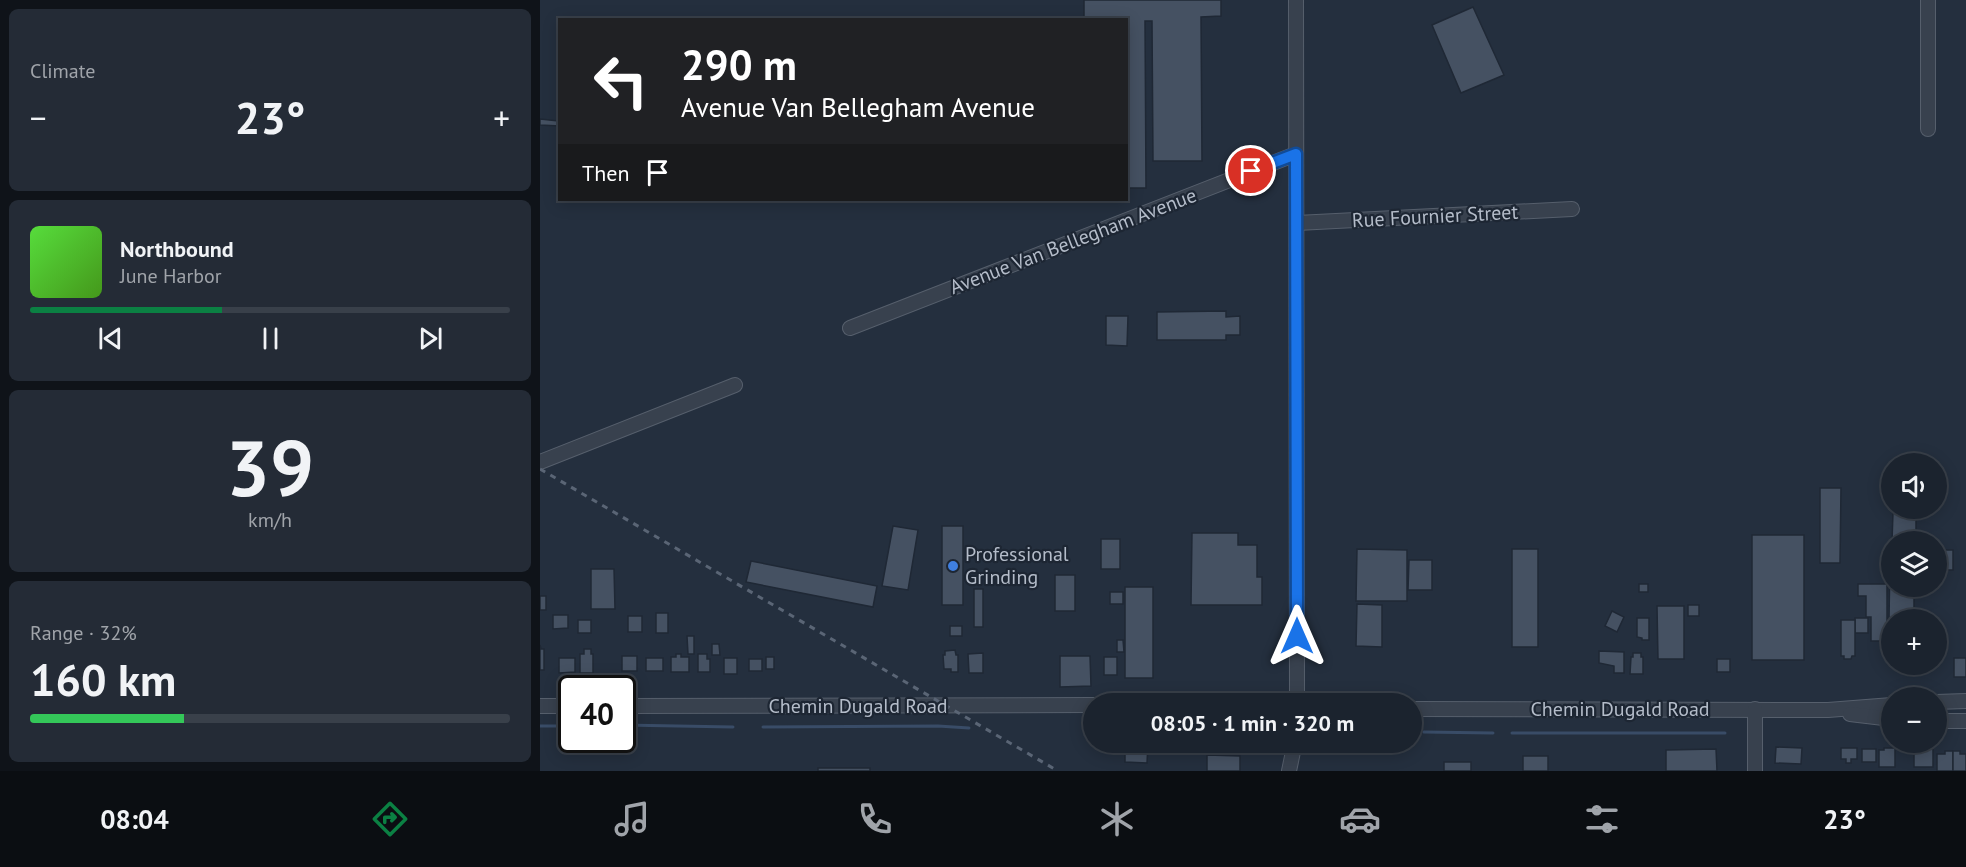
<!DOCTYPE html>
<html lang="en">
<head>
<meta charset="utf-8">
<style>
  body { margin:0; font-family:"PT Sans",sans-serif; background:#242b36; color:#f1f3f6; height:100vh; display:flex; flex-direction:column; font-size:22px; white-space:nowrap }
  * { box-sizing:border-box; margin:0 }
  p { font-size:20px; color:#a0a4aa }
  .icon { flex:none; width:33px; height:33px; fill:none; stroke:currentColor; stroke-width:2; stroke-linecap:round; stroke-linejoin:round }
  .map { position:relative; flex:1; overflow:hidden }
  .details { display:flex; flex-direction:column; gap:9px; padding:9px; background:#0f1319; width:540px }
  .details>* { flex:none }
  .banner { position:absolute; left:18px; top:18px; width:570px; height:183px; border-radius:0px; box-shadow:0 3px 15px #0003,0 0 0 2px #39404a; background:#202124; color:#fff; overflow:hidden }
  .buttons { position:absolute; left:1341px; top:453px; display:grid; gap:12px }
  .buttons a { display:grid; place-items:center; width:66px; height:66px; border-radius:50%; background:#1b232e; box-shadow:0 3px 15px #0003,0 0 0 2px #39404a; font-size:30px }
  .speed { position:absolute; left:18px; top:675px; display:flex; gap:12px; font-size:30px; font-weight:700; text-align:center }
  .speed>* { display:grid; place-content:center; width:78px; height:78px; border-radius:50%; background:#1b232e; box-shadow:0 3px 15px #0003,0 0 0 2px #39404a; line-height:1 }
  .speed .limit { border:3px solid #111; border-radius:9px; background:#fff; color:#111 }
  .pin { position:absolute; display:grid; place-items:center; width:51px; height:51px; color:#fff; margin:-26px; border:3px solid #fff; border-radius:50%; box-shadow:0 2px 6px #0007 }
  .me { position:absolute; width:66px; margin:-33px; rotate:0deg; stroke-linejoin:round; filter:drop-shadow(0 0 4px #0008) }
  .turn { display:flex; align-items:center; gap:21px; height:126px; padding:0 24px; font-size:27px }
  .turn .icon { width:78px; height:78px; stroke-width:2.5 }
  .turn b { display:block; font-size:42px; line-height:51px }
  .then { display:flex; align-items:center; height:57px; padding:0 24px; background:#0003; gap:12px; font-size:22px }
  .big { font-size:45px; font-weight:600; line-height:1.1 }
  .details .card { flex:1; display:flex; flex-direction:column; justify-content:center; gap:9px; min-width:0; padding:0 21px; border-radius:9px; background:#242b36 }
  .details .dial { align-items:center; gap:0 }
  .dial b { font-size:78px; line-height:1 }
  .song { display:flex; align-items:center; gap:18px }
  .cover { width:72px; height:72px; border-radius:9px; background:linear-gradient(135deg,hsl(110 70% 55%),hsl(100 70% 35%)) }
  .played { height:6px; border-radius:3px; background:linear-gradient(90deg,#0b8043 40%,#39404a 40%) }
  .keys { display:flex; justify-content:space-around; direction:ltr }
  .heat { display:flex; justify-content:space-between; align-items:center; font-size:33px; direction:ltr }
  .charge { height:9px; border-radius:4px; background:linear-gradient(90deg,#34c759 32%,#39404a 0) }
  .trip { position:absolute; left:543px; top:693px; width:339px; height:60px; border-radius:30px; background:#1b232e; box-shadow:0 3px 15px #0003,0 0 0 2px #39404a; font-weight:600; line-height:60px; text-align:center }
  .tab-bar { display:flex; height:96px; justify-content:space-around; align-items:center; background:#0b0e12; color:#a0a4aa }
  .tab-bar .icon { width:42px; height:42px }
  .tab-bar .current { color:#0b8043 }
  .tab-bar b { font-size:27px; color:#f1f3f6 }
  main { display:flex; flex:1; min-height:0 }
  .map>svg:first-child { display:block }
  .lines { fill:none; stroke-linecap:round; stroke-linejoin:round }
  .stream { stroke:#394c67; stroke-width:3 }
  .building { fill:#455162; stroke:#1f2835; stroke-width:1.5 }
  .minor-casing { stroke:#565f6c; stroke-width:16 }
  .minor { stroke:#38414e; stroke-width:14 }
  .rail { stroke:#5a6575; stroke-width:3; stroke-dasharray:6 6; stroke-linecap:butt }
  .route-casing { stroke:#114b97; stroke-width:15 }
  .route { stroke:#1a73e8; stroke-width:10 }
  .shop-dot { fill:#3f7fe0; stroke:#1d2633; stroke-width:2 }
  .labels { text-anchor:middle; stroke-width:4.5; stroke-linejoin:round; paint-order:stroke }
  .street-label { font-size:20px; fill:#b4bcc9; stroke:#1d2633 }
  .poi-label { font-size:20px; fill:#b4bcc9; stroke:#1d2633; text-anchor:start }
</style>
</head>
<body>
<main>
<section class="details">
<div class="card"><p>Climate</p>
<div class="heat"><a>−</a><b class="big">23°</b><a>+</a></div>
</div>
<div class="card">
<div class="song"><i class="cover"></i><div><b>Northbound</b><p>June Harbor</p></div></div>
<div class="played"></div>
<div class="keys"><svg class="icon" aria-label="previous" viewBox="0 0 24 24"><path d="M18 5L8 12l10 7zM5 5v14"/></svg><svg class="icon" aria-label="pause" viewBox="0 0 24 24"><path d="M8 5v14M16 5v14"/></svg><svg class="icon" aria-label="next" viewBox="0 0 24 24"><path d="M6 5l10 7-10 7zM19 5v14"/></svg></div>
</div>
<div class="card dial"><b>39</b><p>km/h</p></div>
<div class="card"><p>Range · 32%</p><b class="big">160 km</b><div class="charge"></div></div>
</section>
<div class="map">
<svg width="1426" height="771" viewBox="0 0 1426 771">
  <rect width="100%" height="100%" fill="#242f3e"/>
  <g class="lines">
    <g class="stream">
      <polyline points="82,725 193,727"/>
      <polyline points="0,726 32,726"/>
      <polyline points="223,727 398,726 429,728"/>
      <polyline points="884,732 953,733"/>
      <polyline points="972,733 1185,733"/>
    </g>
  </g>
  <g class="building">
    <polygon points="544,0 681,0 681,16 661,17 662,161 613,161 612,21 605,21 606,188 586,188 586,20 544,20"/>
    <polygon points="933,7 964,75 921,93 892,25"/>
    <polygon points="20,104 20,126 0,125 0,119 18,121"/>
    <polygon points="686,311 686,317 700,316 700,335 686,335 686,340 617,340 617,312"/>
    <polygon points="566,316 588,316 587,346 566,345"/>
    <polygon points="1280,488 1301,488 1300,563 1280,563"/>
    <polygon points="1353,512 1376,513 1376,542 1352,542"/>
    <polygon points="353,526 378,530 368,590 342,586"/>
    <rect x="402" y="526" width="21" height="79"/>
    <polygon points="652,533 698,533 698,545 717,545 717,577 722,577 722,605 651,605"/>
    <rect x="1212" y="535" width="52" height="125"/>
    <rect x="561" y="539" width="19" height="30"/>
    <polygon points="817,549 867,550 867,601 816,601"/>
    <rect x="972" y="549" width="26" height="98"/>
    <polygon points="1400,550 1413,550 1413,570 1399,570"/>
    <polygon points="1350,557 1352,557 1352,586 1374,586 1374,619 1349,619"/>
    <polygon points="869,560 892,560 892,590 868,590"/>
    <polygon points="211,561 337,586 333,607 206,582"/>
    <polygon points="51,569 74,569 75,609 51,609"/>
    <rect x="515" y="575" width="20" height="36"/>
    <rect x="1099" y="584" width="9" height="8"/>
    <polygon points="1318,584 1347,584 1347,641 1331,641 1331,617 1326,617 1326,596 1318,596"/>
    <rect x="585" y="587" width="28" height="91"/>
    <rect x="434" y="589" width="9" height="38"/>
    <rect x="570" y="592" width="13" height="12"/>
    <rect x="0" y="596" width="6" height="14"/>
    <polygon points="817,604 842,605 842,647 816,646"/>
    <rect x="1148" y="605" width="11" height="11"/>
    <polygon points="1117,606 1144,606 1144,659 1118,659"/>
    <polygon points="1072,611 1084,617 1077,632 1065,626"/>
    <rect x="116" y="613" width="12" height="20"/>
    <polygon points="13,615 28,615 28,628 13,629"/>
    <rect x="88" y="616" width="14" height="16"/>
    <polygon points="1097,618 1109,618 1109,640 1102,640 1102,638 1097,637"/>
    <rect x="1315" y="618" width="13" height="15"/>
    <rect x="38" y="620" width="13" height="13"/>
    <polygon points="1301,620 1315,620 1315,656 1312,656 1311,659 1304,659 1304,656 1301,656"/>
    <rect x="410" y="626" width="12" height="10"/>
    <polygon points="147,636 154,636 154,654 148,654"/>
    <polygon points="577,640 583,640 584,652 577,652"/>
    <polygon points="172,644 179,644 180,655 172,655"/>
    <polygon points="0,645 1,649 4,649 4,670 0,670"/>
    <polygon points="44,649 51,649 51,654 53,654 53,673 40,673 40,654 44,654"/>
    <polygon points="415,650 416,655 418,655 418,672 411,672 411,669 404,669 403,655 405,655 405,651"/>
    <polygon points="1059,651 1084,652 1084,673 1074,673 1074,666 1059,663"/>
    <polygon points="443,653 443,673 429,673 428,654"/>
    <polygon points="1093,653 1101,653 1101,657 1103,657 1103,674 1090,674 1091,657 1093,657"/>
    <polygon points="136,654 141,654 141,657 149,657 149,672 131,672 131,657 136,657"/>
    <polygon points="158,654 167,654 167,659 170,659 170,672 158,672"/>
    <rect x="82" y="656" width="15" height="15"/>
    <polygon points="520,656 550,656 551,686 520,687"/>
    <rect x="226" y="657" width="8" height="12"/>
    <rect x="564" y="657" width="13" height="18"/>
    <polygon points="19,658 35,658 35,672 19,673"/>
    <rect x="106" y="658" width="17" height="13"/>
    <rect x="184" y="658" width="13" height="16"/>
    <rect x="1414" y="658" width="12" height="19"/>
    <rect x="209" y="659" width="13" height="12"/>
    <rect x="1177" y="659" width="13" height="13"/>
    <polygon points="585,742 608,743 607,763 585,762"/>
    <polygon points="1236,747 1262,748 1261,764 1235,763"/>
    <polygon points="1301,748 1317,748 1317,759 1311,759 1311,763 1306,763 1306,759 1301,759"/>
    <polygon points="1344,748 1355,748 1355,767 1339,767 1339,750 1344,750"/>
    <polygon points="1176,749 1177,771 1126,771 1126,750"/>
    <rect x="1322" y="749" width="14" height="13"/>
    <rect x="1374" y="749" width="19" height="18"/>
    <polygon points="1405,751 1413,751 1413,771 1397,771 1397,754 1405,754"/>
    <polygon points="1413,751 1420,751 1420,754 1426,754 1426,771 1413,771"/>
    <polygon points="667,755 700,756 700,771 667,771"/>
    <rect x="983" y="756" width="25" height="15"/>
    <rect x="904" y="762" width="27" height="9"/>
    <rect x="278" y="768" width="52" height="3"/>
  </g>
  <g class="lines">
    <defs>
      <g id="minor">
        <polyline points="756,0 757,704"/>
        <polyline points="1388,0 1388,129"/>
        <polyline points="757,223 1032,209"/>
        <polyline points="310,328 756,154"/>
        <polyline points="0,462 195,385"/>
        <polyline points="1396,702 1426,701"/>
        <polyline points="0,706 32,706"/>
        <polyline points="82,706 554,705"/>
        <polyline points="872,709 1288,710 1352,705"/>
        <polyline points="1215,709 1215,771"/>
        <polyline points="1310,714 1352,719"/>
        <polyline points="1396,721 1426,721"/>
        <polyline points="749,771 755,742"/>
      </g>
    </defs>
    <use href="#minor" class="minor-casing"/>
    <use href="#minor" class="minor"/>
    <polyline class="rail" points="0,469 518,771"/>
  </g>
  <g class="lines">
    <defs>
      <polyline id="route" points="711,171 756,154 757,636"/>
    </defs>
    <use href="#route" class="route-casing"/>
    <use href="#route" class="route"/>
  </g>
  <circle class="shop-dot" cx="413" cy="566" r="6"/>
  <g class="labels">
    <g class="street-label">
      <text transform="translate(895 216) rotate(-3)" y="7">Rue Fournier Street</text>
      <text transform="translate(533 241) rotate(-21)" y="7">Avenue Van Bellegham Avenue</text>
      <text x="318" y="713">Chemin Dugald Road</text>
      <text x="1080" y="716">Chemin Dugald Road</text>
    </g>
    <g class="poi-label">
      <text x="425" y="561">Professional<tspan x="425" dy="23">Grinding</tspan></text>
    </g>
  </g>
</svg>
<div class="buttons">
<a><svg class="icon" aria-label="sound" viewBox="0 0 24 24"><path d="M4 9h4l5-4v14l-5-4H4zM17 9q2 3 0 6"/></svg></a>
<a><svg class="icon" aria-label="layers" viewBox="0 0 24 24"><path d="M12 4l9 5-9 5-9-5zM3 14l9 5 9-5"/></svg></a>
<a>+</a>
<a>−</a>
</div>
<div class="speed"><div class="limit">40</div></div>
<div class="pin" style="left:711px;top:171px;background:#d93025"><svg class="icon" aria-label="arrive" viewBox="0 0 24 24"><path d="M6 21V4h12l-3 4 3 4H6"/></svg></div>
<svg class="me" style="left:757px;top:636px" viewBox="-20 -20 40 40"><path d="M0-17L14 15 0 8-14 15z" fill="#1a73e8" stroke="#fff" stroke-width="4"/></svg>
<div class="trip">08:05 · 1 min · 320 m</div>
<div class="banner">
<div class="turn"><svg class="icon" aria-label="left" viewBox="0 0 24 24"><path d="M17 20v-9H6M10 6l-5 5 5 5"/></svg><div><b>290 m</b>Avenue Van Bellegham Avenue</div></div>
<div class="then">Then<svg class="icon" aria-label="arrive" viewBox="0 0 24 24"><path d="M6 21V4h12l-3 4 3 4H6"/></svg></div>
</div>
</div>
</main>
<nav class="tab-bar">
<b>08:04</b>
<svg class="icon current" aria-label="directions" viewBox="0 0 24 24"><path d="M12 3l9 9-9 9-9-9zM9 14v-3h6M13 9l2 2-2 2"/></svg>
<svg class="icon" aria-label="music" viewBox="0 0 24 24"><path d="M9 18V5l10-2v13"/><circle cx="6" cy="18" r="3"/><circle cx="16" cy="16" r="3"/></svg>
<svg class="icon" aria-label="phone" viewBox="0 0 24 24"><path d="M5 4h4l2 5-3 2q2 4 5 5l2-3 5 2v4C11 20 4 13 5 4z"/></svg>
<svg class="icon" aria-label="climate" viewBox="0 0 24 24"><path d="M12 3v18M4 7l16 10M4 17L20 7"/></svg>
<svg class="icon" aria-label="car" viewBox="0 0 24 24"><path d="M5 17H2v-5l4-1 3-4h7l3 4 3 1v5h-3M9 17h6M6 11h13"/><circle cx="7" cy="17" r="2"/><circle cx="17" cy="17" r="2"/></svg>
<svg class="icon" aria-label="filters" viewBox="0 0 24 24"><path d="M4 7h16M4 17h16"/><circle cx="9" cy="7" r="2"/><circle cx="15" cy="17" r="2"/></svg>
<b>23°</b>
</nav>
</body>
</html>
